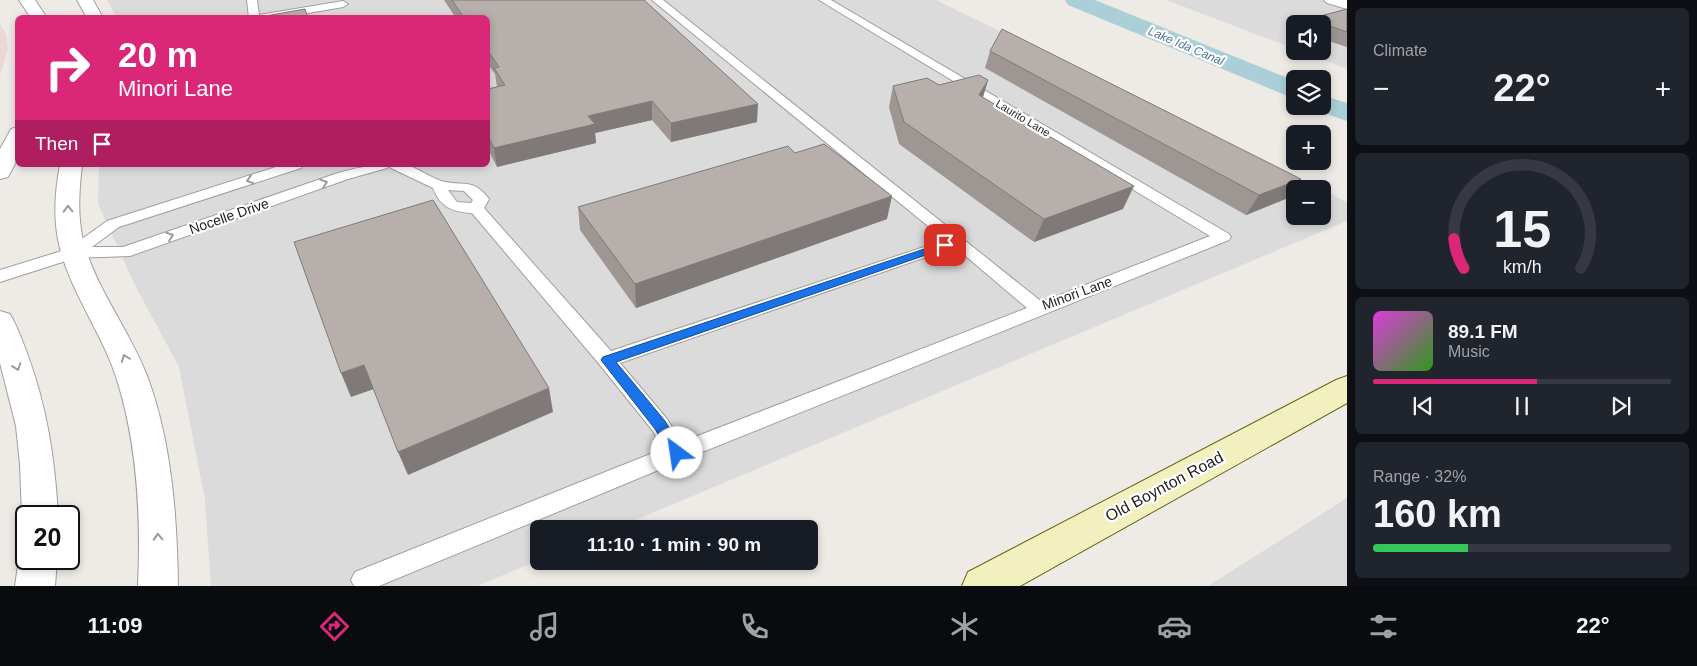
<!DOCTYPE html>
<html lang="en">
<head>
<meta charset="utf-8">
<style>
  body { margin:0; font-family:Arial,sans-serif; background:#20242c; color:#f1f3f6; height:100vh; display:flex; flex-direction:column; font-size:19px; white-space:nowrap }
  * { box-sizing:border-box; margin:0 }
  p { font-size:16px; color:#9ea1a6 }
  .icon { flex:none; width:28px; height:28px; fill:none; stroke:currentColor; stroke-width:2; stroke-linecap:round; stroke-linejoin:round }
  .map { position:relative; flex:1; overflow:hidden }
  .side { display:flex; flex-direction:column; gap:8px; padding:8px; background:#0d0f14; width:350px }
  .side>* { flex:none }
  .top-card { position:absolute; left:15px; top:15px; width:475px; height:152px; border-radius:8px; box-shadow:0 2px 8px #0003; background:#db2777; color:#fff; overflow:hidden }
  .buttons { position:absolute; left:1286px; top:15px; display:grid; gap:10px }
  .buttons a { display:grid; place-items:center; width:45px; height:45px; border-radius:8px; background:#171b24; box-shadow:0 2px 8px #0003; font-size:25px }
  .speed { position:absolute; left:15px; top:505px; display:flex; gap:10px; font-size:25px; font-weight:700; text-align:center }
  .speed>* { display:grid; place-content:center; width:65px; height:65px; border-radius:50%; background:#171b24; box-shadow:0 2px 8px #0003; line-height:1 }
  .speed .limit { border:2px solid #111; border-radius:8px; background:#fff; color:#111 }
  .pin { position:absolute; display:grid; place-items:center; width:42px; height:42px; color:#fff; margin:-21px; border-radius:10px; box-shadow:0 2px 8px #0006 }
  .me { position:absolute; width:55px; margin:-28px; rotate:329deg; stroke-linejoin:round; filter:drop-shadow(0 0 4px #0008) }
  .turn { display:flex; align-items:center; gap:18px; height:105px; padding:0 20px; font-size:22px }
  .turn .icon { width:65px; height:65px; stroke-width:2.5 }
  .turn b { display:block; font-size:35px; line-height:42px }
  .then { display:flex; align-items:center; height:48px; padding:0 20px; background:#0003; gap:10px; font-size:19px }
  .big { font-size:38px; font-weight:700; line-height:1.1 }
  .side .card { flex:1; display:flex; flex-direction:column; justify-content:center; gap:8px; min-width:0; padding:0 18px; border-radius:8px; background:#20242c }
  .side .dial { align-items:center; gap:0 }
  .dial svg { height:130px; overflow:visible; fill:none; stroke:#363941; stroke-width:7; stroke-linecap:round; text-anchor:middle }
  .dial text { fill:#f1f3f6; stroke:none }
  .song { display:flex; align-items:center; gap:15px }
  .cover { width:60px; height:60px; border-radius:8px; background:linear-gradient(135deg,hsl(300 70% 55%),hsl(110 70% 35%)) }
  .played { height:5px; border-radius:2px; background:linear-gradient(90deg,#db2777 55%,#363941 55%) }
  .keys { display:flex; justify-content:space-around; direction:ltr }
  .heat { display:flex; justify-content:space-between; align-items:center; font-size:28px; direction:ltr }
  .charge { height:8px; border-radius:4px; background:linear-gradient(90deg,#34c759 32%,#363941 0) }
  .trip { position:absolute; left:530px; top:520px; width:288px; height:50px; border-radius:8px; background:#171b24; box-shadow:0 2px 8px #0003; font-weight:700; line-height:50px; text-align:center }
  .dock { display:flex; height:80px; justify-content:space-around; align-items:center; background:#090b0e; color:#9ea1a6 }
  .dock .icon { width:35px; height:35px }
  .dock .current { color:#db2777 }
  .dock b { font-size:22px; color:#f1f3f6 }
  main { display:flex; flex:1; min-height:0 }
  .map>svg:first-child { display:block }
  .residential { fill:#dcdbdb }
  .commercial { fill:#ecd6d7 }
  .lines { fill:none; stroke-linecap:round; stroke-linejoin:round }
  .canal { fill:#abcfd6; fill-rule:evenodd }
  .lane-casing { stroke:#9f9f9f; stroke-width:2 }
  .street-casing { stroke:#9f9f9f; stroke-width:2 }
  .secondary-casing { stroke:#656812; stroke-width:2 }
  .lane { fill:#fff; fill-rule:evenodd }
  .street { fill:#fff; fill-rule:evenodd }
  .secondary { fill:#f2f0bf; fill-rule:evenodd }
  .wall { fill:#9d9693 }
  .shaded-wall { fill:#7f7a78 }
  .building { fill:#b6afab; stroke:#7f7a78 }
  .oneway { stroke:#9a9a9a }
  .route { fill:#1a73e8; stroke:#114b97 }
  .labels { text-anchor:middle; stroke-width:4.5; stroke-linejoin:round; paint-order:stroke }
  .far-street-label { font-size:11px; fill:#1e1e1e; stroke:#fff }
  .far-water-label { font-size:12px; font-style:italic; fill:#4f7694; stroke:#fff }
  .street-label { font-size:14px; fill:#1e1e1e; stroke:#fff }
  .near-street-label { font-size:16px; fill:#1e1e1e; stroke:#fff }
</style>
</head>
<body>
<main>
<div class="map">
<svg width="1347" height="586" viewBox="0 0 1347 586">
  <rect width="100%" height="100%" fill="#eeeae5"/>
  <g class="residential">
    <polygon points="107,0 936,0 1320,189 1295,189 1295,216 1322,216 1323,190 1347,202 1347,221 614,529 539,529 539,560 477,586 211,586 205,500 179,367 135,285 98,204 99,165 488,165 488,18 117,18"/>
    <polygon points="1166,0 1347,0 1347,69 1301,51 1322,51 1322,24 1295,24 1295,49"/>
    <polygon points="1347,498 1347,586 1208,586"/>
  </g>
  <polygon class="commercial" points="0,24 6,34 8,49 0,75"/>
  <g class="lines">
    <g class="canal">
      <polygon points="1065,0 1095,0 1295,81 1295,99 1068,5"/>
      <polygon points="1322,95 1347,103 1347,121 1312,109 1310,106 1322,106"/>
    </g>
    <defs>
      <g id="lane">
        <polygon points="247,0 257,0 259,15 343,1 348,4 343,7 279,18 249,18"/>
        <path d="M652 0H663L1042 302 1210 236 819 0H831L1229 234 1231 237 1229 240 685 459 379 586H354L351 580 355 572 663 449 653 431 600 365 472 213C452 212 440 207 433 188L391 168 389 165 387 168 348 179 130 256 75 258 0 282V270L68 249 107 221 282 165H303L301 168 119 227 92 247H123L338 173C356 168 392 160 410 166 420 170 430 177 441 181 462 187 473 177 489 199L484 208 611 351 945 240ZM448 190 464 191 473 200 471 203 457 202ZM955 247 1027 308 682 442 667 419 620 363Z"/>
      </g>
      <g id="street">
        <polygon points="19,0 35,0 47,18 31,18"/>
        <polygon points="77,0 93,0 103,18 87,18"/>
        <polygon points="1324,0 1347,0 1347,9 1327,3"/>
        <polygon points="18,127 18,158 8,177 0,179 0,149 11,129"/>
        <path d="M60 165H82C79 191 77 218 84 244 98 293 132 333 149 381 172 446 177 517 178 586H138C141 518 138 449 118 383 104 335 70 293 59 244 53 218 55 191 60 165Z"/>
        <path d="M0 311 10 314C17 326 22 340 27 353 47 407 55 459 58 516H26V526L22 516 20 464 16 426 0 363Z"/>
        <polygon points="24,546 26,546 26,559 57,559 55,586 15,586 19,559"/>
      </g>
      <polygon id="secondary" points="1347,376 1347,403 1020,586 962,586 968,572 1336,380"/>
    </defs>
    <use href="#lane" class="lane-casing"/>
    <use href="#street" class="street-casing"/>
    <use href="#secondary" class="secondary-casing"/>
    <use href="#lane" class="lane"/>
    <use href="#street" class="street"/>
    <use href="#secondary" class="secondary"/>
  </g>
  <g class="wall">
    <polygon points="444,0 644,0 757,122 671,142 652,120 595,133 596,143 497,167 488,149 488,89 497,87 495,74 488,64 488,18 456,18"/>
    <polygon points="1347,9 1347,47 1322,39 1322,24 1306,24 1309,19"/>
    <polygon points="990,51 1288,198 1246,215 985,68"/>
    <polygon points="988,80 983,97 1123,209 1034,242 899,144 889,107 893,86 939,85"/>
    <polygon points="795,153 887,219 636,308 580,230 578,207"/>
  </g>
  <g class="shaded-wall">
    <polygon points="988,80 982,100 979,95"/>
    <polygon points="652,101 652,120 595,133 596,143 497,167 494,148 588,116"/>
    <polygon points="758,104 757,122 671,142 671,123"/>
    <polygon points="1301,179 1288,198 1246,215 1259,195"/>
    <polygon points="1134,186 1123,209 1034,242 1044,219"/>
    <polygon points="892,196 887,219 636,308 635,284"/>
    <polygon points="364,365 374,389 351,397 341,373"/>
    <polygon points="549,388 553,412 408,475 398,452"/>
  </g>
  <g class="building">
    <polygon points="452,0 644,0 758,104 671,123 652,101 588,116 595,124 494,148 488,136 488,89 505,85 494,68 499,67 488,51 488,18 464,18"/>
    <polygon points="305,9 308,18 254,18"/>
    <polygon points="1347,9 1347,32 1309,19"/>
    <polygon points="1002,29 1301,179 1259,195 990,51"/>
    <polygon points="979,75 988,80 979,95 1134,186 1044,219 904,122 893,86 927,78 939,85"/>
    <polygon points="824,144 892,196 635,284 578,207 788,146 795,153"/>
    <polygon points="433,200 549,388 398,452 364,365 341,373 294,242"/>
  </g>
  <defs><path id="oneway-chevron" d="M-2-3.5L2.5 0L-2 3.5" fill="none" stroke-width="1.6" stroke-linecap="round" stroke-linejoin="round" transform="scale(1.25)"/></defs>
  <g class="oneway">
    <use href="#oneway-chevron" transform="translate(250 180) rotate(162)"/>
    <use href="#oneway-chevron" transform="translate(324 183) rotate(-19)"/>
    <use href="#oneway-chevron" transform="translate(68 209) rotate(-92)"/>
    <use href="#oneway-chevron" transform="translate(170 236) rotate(-19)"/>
    <use href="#oneway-chevron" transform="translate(125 358) rotate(-111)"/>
    <use href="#oneway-chevron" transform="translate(17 367) rotate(71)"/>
    <use href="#oneway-chevron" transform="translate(158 537) rotate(-92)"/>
  </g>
  <polygon class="route" points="945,242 950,245 949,247 616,362 665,421 684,453 682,457 677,459 672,457 655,429 601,360 603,357"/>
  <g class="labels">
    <g class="far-street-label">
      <text transform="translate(1023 118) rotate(31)" y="4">Laurito Lane</text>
    </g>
    <g class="far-water-label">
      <text transform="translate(1186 46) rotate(23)" y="4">Lake Ida Canal</text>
    </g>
    <g class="street-label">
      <text transform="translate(229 216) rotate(-19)" y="5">Nocelle Drive</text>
      <text transform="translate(1077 293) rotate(-20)" y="5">Minori Lane</text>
    </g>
    <g class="near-street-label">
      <text transform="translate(1164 486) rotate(-28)" y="6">Old Boynton Road</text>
    </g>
  </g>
</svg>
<div class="buttons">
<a><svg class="icon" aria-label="sound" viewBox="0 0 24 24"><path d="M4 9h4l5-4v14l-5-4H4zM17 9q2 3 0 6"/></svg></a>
<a><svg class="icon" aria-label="layers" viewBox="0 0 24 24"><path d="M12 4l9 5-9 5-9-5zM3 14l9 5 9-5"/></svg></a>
<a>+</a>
<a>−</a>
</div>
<div class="speed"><div class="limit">20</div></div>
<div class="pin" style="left:945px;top:245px;background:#d93025"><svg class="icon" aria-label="arrive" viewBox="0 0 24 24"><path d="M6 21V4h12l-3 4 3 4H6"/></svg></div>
<svg class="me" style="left:677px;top:453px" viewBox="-20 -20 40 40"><circle r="19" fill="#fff"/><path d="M0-13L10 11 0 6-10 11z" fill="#1a73e8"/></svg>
<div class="trip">11:10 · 1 min · 90 m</div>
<div class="top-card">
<div class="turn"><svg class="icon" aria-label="right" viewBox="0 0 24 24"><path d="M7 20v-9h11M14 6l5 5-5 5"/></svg><div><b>20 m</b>Minori Lane</div></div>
<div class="then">Then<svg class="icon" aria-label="arrive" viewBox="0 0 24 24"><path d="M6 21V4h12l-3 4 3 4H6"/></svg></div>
</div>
</div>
<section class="side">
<div class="card"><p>Climate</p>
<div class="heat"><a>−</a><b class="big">22°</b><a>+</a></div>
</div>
<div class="card dial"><svg viewBox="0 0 100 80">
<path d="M14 69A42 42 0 1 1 86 69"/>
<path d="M14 69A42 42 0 0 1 8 51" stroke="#db2777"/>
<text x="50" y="56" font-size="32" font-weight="700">15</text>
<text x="50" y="72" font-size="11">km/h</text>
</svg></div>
<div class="card">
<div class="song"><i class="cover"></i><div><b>89.1 FM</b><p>Music</p></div></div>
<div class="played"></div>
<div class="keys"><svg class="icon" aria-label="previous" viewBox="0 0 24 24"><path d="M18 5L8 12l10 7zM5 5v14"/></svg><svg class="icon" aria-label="pause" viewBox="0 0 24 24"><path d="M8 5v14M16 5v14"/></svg><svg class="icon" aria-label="next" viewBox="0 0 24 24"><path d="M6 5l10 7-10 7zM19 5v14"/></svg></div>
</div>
<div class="card"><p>Range · 32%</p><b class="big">160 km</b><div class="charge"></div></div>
</section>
</main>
<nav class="dock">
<b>11:09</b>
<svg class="icon current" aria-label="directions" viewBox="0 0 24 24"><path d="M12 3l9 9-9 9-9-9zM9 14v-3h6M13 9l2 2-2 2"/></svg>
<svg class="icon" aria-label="music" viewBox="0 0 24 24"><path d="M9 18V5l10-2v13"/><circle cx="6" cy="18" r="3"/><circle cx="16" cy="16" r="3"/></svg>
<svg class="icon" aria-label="phone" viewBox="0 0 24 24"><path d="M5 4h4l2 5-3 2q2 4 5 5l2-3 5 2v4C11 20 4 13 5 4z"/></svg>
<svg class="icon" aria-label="climate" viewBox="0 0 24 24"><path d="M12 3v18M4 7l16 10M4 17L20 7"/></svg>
<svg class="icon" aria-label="car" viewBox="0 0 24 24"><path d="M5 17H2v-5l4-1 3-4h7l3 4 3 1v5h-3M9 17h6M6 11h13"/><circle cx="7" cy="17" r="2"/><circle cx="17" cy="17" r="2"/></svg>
<svg class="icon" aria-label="filters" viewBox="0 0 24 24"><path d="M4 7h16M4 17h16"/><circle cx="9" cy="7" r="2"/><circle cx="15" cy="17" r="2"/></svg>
<b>22°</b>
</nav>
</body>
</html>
